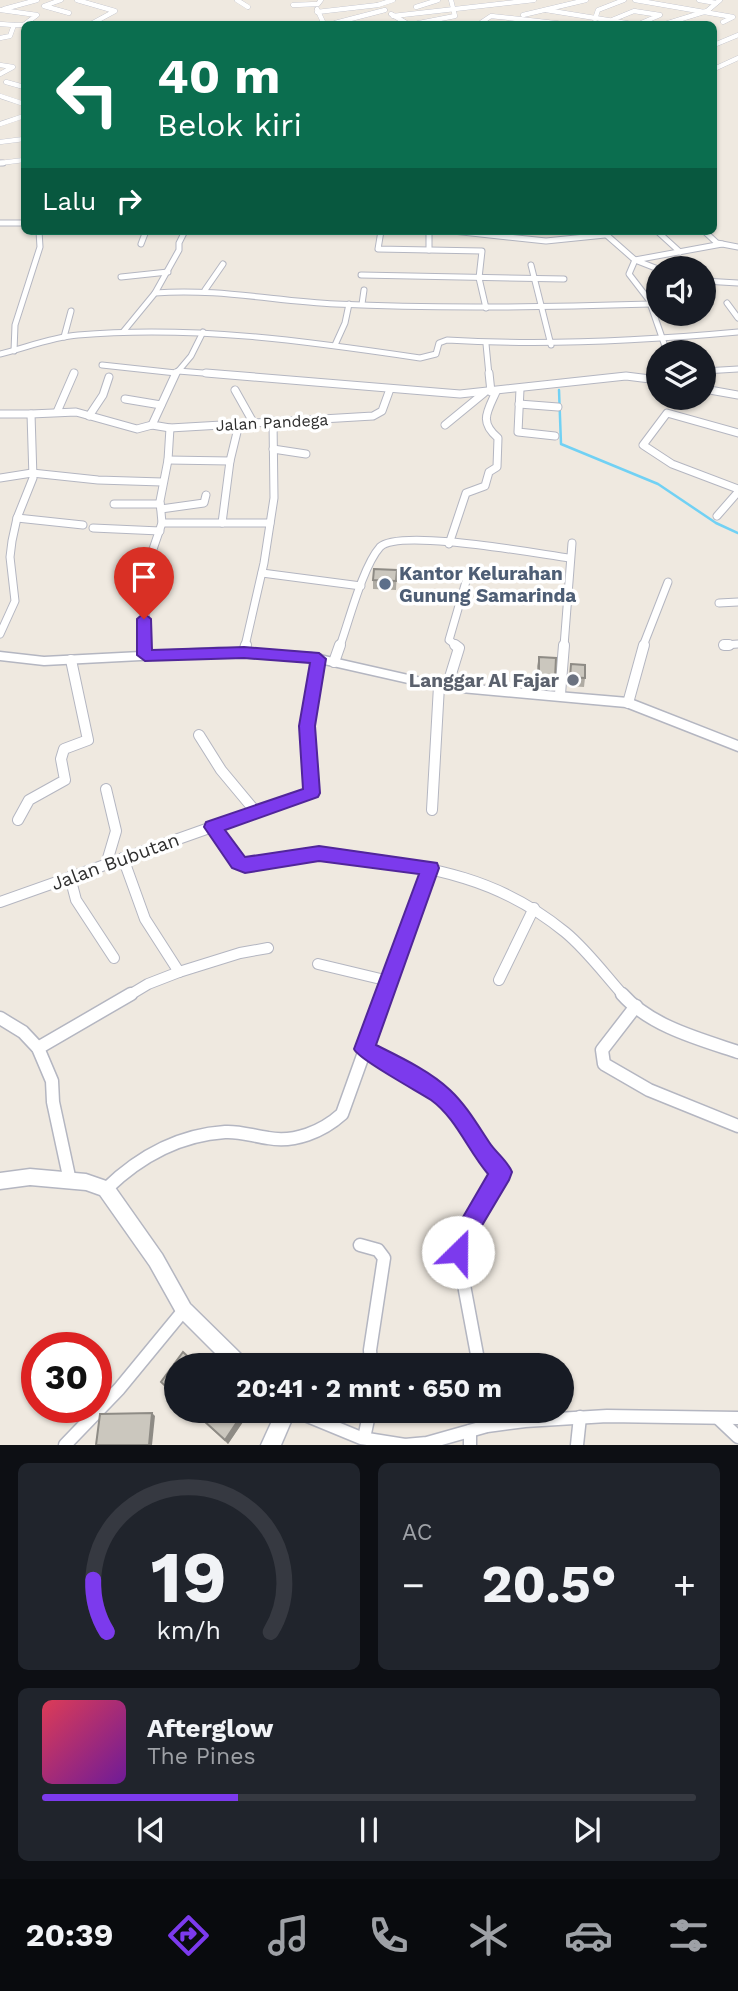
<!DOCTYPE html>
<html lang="id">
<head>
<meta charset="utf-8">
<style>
  body { margin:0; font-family:"Work Sans",sans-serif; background:#20242c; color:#f1f3f6; height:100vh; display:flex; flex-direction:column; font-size:26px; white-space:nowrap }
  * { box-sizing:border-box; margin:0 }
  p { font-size:23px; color:#9ea1a6 }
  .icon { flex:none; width:38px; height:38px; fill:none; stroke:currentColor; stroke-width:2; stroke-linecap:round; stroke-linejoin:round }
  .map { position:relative; height:1445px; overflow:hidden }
  .details { display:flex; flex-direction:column; gap:18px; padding:18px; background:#0d0f14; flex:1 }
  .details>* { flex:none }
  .top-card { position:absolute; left:21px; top:21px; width:696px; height:214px; border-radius:10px; box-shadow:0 2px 5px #0004; background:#0b6e4f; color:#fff; overflow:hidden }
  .tools { position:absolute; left:646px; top:256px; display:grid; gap:14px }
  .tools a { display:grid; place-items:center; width:70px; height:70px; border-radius:50%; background:#171b24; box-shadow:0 2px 5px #0004; font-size:35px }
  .speed { position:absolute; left:21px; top:1332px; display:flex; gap:14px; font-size:35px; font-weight:700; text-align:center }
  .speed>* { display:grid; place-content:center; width:91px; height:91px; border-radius:50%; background:#171b24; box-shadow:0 2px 5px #0004; line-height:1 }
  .speed .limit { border:10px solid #d22; background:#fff; color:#111 }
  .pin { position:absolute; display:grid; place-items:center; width:60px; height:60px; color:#fff; margin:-72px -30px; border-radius:50% 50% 50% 0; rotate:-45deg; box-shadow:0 0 7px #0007 }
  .pin .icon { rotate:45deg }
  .me { position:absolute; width:77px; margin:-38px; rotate:23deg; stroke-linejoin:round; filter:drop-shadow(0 0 5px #0008) }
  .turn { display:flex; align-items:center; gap:24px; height:147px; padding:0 21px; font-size:32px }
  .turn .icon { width:91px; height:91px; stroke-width:2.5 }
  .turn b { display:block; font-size:49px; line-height:60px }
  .then { display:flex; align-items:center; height:66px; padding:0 21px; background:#0003; gap:14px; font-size:26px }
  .big { font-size:52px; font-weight:700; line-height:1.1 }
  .details .card { flex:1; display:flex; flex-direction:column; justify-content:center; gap:10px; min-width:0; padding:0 24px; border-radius:10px; background:#20242c }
  .details .dial { align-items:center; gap:0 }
  .dial svg { height:182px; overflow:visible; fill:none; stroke:#363941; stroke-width:7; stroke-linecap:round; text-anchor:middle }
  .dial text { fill:#f1f3f6; stroke:none }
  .song { display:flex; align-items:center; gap:21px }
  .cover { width:84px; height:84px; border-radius:10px; background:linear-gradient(135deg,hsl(350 70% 55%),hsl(280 70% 35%)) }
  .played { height:7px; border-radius:4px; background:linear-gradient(90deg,#7c3aed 30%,#363941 30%) }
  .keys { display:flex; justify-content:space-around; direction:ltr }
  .heat { display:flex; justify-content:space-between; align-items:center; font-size:38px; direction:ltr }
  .details .tiles { flex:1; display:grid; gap:18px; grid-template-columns:1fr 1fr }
  .card:last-child { grid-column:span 2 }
  .trip { position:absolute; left:164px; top:1353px; width:410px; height:70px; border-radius:35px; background:#171b24; box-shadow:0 2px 5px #0004; font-weight:700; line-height:70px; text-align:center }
  .dock { display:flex; height:112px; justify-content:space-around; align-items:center; background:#090b0e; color:#9ea1a6 }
  .dock .icon { width:49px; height:49px }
  .dock .on { color:#7c3aed }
  .dock b { font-size:32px; color:#f1f3f6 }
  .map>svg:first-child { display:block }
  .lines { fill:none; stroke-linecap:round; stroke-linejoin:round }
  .stream { stroke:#71d1f4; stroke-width:2.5 }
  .street-far4-casing { stroke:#b4b6c1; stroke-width:5 }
  .street-far3-casing { stroke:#b4b6c1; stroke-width:7 }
  .street-far2-casing { stroke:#b4b6c1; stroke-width:9 }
  .street-far1-casing { stroke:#b4b6c1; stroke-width:12 }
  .street-casing { stroke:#b4b6c1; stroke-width:15 }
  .secondary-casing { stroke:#b4b6c1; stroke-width:3 }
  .street-far4 { stroke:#fff; stroke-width:4.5 }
  .street-far3 { stroke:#fff; stroke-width:5 }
  .street-far2 { stroke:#fff; stroke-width:7 }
  .street-far1 { stroke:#fff; stroke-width:10 }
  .street { stroke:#fff; stroke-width:12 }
  .secondary { fill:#fff; fill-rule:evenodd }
  .wall { fill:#afaba3 }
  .shaded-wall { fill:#8e8b85 }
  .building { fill:#cbc7be; stroke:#8e8b85; stroke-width:2 }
  .route { fill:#7c3aed; stroke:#51269a; stroke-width:2 }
  .service-dot { fill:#5c6f8a; stroke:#fff; stroke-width:2.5 }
  .worship-dot { fill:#6b7280; stroke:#fff; stroke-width:2.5 }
  .labels { text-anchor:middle; stroke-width:7; stroke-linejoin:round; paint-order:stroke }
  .far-street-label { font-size:16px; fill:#2e2e2e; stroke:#fff }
  .service-label { font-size:19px; font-weight:bold; fill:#4e5e75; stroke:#fff; text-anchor:start }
  .worship-label { font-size:19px; font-weight:bold; fill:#5b616d; stroke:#fff; text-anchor:end }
  .street-label { font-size:19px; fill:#2e2e2e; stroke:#fff }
</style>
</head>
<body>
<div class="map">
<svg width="738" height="1445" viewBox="0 0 738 1445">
  <rect width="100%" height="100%" fill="#efe9e0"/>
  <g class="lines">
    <polyline class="stream" points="559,390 561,444 658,484 716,523 738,533"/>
    <defs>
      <g id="street-far4">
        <polyline points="61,0 44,6 69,13"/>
        <polyline points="77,0 115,11 91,24"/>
        <polyline points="237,0 248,7"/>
        <polyline points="635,0 733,17 723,22"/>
        <polyline points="699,0 716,3"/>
        <polyline points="293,5 318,4 321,0"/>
        <polyline points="416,7 438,0"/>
        <polyline points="4,9 37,0"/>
        <polyline points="317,9 324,24"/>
        <polyline points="1,10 37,15 25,24"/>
        <polyline points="546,10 632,24"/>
        <polyline points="317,12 378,5 393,0"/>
        <polyline points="391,14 408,24"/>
        <polyline points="523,15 586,0"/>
        <polyline points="393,16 534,0"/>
        <polyline points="595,19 598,10 624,0"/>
        <polyline points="612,20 634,11 660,15 639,24"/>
        <polyline points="335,23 385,10"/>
        <polyline points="0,24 14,25"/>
        <polyline points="414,24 455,16 451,0"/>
        <polyline points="479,24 491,16 564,24"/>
        <polyline points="665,24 707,11 720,0"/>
        <polyline points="0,38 10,36 14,25 24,25"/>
        <polyline points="714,45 738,35"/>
        <polyline points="0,65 13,67 0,74"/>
        <polyline points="714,69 738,58"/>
        <polyline points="6,82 24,87"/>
        <polyline points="0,96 24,104"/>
        <polyline points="0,124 24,116"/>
        <polyline points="0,142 24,139"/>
        <polyline points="0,163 24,160"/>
      </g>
      <g id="street-far3">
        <polyline points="0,163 3,163"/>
        <polyline points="0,223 24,223"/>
        <polyline points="381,231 378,249 482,251 479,278 486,308"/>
        <polyline points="428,231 446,231"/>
        <polyline points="429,231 429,250"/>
        <polyline points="453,231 546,241 605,235"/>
        <polyline points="602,231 635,260 658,269"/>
        <polyline points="657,231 680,252"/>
        <polyline points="704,231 717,243 738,247"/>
        <polyline points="141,244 146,231"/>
        <polyline points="531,265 551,345"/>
        <polyline points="361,275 564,279"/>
        <polyline points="121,277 168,272"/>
        <polyline points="704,281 738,283"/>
        <polyline points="205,290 223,264"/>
        <polyline points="155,293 179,250 179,243 185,231"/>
        <polyline points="727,303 738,318"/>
        <polyline points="362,304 364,290"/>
        <path d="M123 332 155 293C216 288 275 301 336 304 441 309 547 307 652 304"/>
        <polyline points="64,337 71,311"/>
        <polyline points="486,344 489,375"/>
        <polyline points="335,345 345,323 349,304"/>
        <polyline points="14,351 15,325 40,247 39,231"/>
        <polyline points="667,352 649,300 629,274 635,260 722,244"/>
        <path d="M0 354C25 348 52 337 78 335 193 325 306 341 420 358L436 354 439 343 447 340C545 346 641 341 738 332"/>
        <polyline points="102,365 176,373"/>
        <polyline points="178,371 228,375"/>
        <polyline points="704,371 738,369"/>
        <polyline points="175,375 191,356 203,332"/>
      </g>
      <g id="street-far2">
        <polyline points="176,373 152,425 170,428 373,416 382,411 390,389"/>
        <polyline points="206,373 460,394 626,376 658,380"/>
        <polyline points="489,373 491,392"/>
        <polyline points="520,389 518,432 555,436"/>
        <polyline points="704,389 738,395"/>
        <polyline points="235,390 253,422"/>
        <polyline points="125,399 161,405"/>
        <polyline points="519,404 558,407"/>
        <polyline points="57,412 74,373"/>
        <polyline points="0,414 31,414 33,478 17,518 12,541 10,557 15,601 0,634"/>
        <polyline points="31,414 76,412 137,429 152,425"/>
        <polyline points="89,416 103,395 109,377"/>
        <polyline points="445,425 484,393"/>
        <polyline points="738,433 667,413 643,445 672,464 738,489"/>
        <polyline points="273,449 306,454"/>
        <polyline points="168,460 230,461"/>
        <polyline points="0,478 32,473 98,480 162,482"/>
        <polyline points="114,504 160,504"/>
        <polyline points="161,509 204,503 206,495"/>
        <polyline points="717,516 738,492"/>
        <polyline points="17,518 83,525"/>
        <polyline points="162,523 270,523"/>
        <polyline points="222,523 230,461 239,424"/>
        <polyline points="93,528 160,531"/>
        <path d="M449 544 466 493 485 486 489 472 497 467 498 438C479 422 487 412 496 392"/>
        <polyline points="262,573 361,586"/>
        <polyline points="456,575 467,578 449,640 457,646"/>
        <polyline points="719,603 738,602"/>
        <polyline points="724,645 738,644"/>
        <polyline points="145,646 146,592 151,555 162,523 160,501 168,460 170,428"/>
        <polyline points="245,646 264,563 274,498 273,421"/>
        <path d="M340 646C349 621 363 566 380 547 399 528 538 554 570 558"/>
        <polyline points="564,646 572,543"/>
        <polyline points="643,646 668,582"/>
      </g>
      <g id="street-far1">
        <polyline points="724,645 729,645"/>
        <polyline points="244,652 246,645"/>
        <polyline points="145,655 145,645"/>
        <polyline points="334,662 340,645"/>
        <polyline points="447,687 459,648 455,645"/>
        <polyline points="560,694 564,645"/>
        <polyline points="628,703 644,645"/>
        <polyline points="199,735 221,770 256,812 212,827"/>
        <polyline points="106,789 116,831 106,865"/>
        <polyline points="432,810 439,686"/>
        <polyline points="256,812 312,792 307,726 319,659"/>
        <polyline points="18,820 29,800 65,780 61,759 64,749 88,740 71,660"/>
        <polyline points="123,858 145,919 179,972 148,984 128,996"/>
        <polyline points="70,877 76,900 114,958"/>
        <path d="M0 902 212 827 233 857 245 866 319 854H335C424 867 493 873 565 932 587 950 605 975 624 996"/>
        <polyline points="318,964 389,981"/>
        <polyline points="179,972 240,953 268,948"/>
        <polyline points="499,980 534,908"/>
        <polyline points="384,996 430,868"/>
      </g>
      <g id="street">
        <path d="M622 994C650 1026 699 1039 738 1052"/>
        <polyline points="636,1006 602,1050 604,1064 649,1090 738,1126"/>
        <polyline points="0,1018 23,1032 38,1048 52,1081 53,1102 70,1181"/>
        <polyline points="38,1048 131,994"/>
        <path d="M364 1049C400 1068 436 1087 462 1119 476 1136 485 1156 501 1172L460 1241 458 1253 479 1365"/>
        <path d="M106 1189C139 1157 179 1135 225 1132 239 1131 253 1136 268 1138 294 1143 322 1132 342 1114L385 994"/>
        <polyline points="360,1245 378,1250 384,1258 370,1350 371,1365"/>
        <polyline points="293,1410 361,1438 405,1445 427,1443 487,1426 525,1421 607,1416 738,1418"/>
        <polyline points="484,1410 486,1426"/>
        <polyline points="720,1420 738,1437"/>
        <polyline points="470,1431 470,1445"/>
        <polyline points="364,1438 370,1410"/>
        <polyline points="65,1445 119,1389 184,1310"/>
        <polyline points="577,1445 580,1417"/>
      </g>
      <g id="secondary">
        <polygon points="218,648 311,653 439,682 628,698 738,741 738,751 626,707 439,690 311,661 218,656 44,665 0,660 0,652 44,657"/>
        <polygon points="30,1169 86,1174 112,1183 162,1254 190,1304 246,1359 249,1365 227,1365 178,1316 150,1266 100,1195 86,1190 30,1185 0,1189 0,1173"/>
        <polygon points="277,1410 296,1410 281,1445 261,1445"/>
      </g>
    </defs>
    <use href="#street-far4" class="street-far4-casing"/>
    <use href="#street-far3" class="street-far3-casing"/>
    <use href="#street-far2" class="street-far2-casing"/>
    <use href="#street-far1" class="street-far1-casing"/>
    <use href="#street" class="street-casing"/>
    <use href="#secondary" class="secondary-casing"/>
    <use href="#street-far4" class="street-far4"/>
    <use href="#street-far3" class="street-far3"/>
    <use href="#street-far2" class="street-far2"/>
    <use href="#street-far1" class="street-far1"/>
    <use href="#street" class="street"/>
    <use href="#secondary" class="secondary"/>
  </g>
  <g class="wall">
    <polygon points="397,570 396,590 373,589 373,580"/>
    <polygon points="539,657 555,678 553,687 537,685 537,666"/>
    <polygon points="571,664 585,678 584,687 568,686"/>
    <polygon points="191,1410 247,1410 249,1413 228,1444"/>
  </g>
  <g class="shaded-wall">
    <polygon points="245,1410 247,1410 249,1413 228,1444 225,1440"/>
    <polygon points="152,1413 155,1416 152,1445 149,1445"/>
  </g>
  <g class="building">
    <polygon points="374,569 397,570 396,581 373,580"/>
    <polygon points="539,657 556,658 555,678 539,677"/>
    <polygon points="571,664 585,665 585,678 570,677"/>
    <polygon points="183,1352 197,1365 177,1365 177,1397 161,1382"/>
    <polygon points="192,1410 245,1410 225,1440"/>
    <polygon points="152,1413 149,1445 96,1445 100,1414"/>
  </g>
  <path class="route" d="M144 613 151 619 152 650 244 647 319 653 326 659 315 726 320 793 318 797 225 830 245 857 319 846 437 863 439 868 376 1045C400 1057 430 1071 450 1090 466 1105 477 1124 489 1142 496 1153 507 1160 512 1172L509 1180 471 1244 466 1260 458 1264 450 1260 447 1252 449 1241 488 1174C468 1151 456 1118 431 1100 417 1091 358 1059 354 1049L419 874 319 861 245 873 232 868 204 827 206 822 303 789 299 726 310 663 244 658 145 661 137 655V619Z"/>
  <circle class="service-dot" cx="385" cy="584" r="7"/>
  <circle class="worship-dot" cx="573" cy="680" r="7"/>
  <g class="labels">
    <g class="far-street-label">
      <text transform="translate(272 422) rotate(-3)" y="6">Jalan Pandega</text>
    </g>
    <g class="service-label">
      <text x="399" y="580">Kantor Kelurahan<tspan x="399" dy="22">Gunung Samarinda</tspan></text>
    </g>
    <g class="worship-label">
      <text x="559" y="687">Langgar Al Fajar</text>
    </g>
    <g class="street-label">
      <text transform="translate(115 861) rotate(-20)" y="7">Jalan Bubutan</text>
    </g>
  </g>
</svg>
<div class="tools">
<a><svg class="icon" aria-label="sound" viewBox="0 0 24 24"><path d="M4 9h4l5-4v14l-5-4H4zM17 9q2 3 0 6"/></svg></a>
<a><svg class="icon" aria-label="layers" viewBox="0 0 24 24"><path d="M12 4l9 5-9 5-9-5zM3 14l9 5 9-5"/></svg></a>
</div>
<div class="speed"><div class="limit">30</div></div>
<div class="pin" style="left:144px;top:619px;background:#d93025"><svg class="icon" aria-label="arrive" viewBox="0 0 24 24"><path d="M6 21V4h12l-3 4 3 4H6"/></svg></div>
<svg class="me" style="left:458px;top:1252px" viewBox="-20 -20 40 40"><circle r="19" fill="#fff"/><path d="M0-13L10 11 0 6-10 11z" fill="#7c3aed"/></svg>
<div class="trip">20:41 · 2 mnt · 650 m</div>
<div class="top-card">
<div class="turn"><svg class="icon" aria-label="left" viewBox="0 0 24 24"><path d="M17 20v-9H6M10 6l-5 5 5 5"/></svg><div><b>40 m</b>Belok kiri</div></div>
<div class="then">Lalu<svg class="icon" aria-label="right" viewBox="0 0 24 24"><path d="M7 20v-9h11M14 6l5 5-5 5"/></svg></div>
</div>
</div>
<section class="details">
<div class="tiles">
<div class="card dial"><svg viewBox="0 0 100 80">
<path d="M14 69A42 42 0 1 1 86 69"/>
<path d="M14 69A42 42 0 0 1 8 46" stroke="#7c3aed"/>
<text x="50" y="56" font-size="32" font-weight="700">19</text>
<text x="50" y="72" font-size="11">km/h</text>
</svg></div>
<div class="card"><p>AC</p>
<div class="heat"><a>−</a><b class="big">20.5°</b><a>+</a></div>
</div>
<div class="card">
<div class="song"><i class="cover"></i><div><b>Afterglow</b><p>The Pines</p></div></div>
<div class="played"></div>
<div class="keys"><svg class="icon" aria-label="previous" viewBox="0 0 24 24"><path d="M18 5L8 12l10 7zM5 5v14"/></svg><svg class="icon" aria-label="pause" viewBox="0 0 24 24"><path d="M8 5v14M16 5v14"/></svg><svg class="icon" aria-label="next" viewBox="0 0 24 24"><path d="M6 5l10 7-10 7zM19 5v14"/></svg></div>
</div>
</div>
</section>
<nav class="dock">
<b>20:39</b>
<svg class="icon on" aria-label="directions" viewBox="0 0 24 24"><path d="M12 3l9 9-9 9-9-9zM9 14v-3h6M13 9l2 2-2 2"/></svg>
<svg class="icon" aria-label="music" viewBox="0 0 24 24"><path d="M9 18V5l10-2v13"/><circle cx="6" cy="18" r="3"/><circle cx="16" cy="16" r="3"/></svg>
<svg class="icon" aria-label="phone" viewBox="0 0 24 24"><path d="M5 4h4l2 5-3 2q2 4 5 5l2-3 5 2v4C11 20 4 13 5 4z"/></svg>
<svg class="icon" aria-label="climate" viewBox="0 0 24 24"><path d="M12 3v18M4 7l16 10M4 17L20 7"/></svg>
<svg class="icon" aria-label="car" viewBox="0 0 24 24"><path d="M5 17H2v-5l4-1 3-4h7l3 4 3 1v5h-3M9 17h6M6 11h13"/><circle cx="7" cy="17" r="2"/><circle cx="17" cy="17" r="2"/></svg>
<svg class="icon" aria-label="filters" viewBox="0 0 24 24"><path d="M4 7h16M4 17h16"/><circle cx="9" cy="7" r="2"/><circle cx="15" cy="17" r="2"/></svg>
</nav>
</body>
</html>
